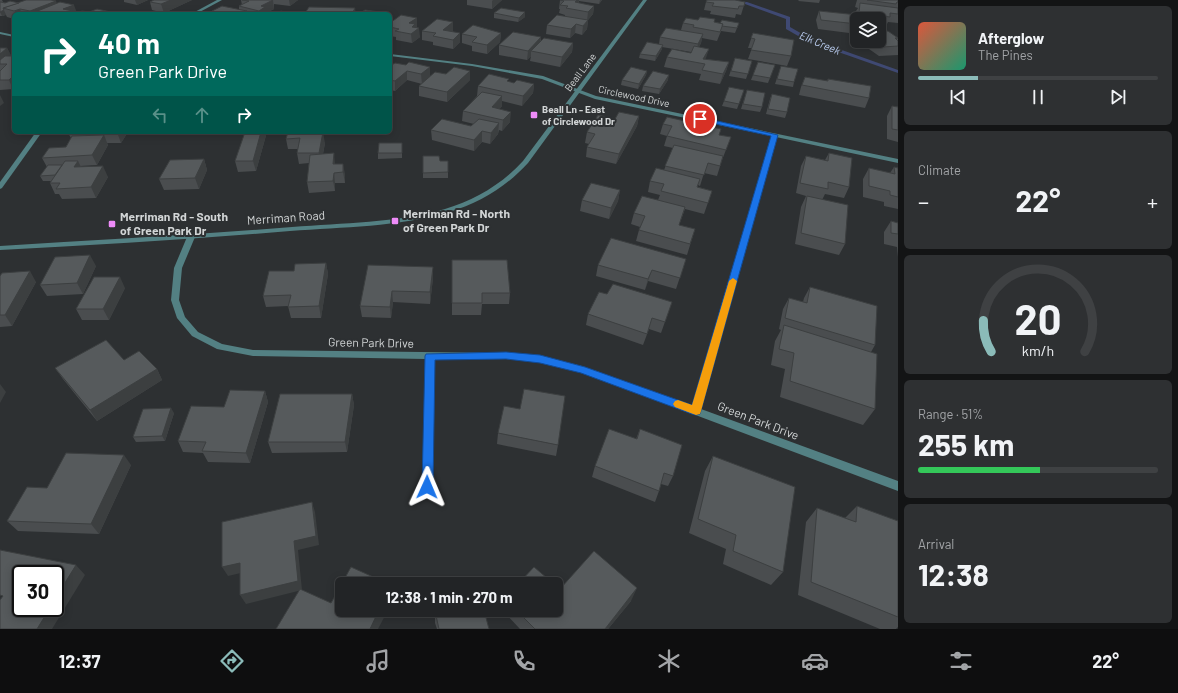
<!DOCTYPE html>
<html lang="en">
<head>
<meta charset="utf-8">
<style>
  body { margin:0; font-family:Barlow,sans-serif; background:#2e3032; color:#f1f3f6; height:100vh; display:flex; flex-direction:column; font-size:15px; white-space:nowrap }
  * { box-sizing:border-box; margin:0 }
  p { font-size:13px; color:#a2a4a7 }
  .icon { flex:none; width:22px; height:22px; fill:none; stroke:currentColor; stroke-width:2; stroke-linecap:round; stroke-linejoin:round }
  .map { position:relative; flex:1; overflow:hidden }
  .details { display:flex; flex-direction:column; gap:6px; padding:6px; background:#131415; width:280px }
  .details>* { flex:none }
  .guide { position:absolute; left:12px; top:12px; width:380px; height:122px; border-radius:6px; box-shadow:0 2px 10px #0003,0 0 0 1px #3f4143; background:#00695c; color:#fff; overflow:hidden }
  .fabs { position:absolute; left:850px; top:12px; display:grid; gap:8px }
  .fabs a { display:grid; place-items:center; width:36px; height:36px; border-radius:6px; background:#222426; box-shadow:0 2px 10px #0003,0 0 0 1px #3f4143; font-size:20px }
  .speed { position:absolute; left:12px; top:565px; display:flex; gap:8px; font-size:20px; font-weight:700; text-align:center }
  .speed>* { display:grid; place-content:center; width:52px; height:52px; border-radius:50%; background:#222426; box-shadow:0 2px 10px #0003,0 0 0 1px #3f4143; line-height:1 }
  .speed .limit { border:2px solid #111; border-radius:6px; background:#fff; color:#111 }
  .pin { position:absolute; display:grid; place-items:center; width:34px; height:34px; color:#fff; margin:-17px; border:2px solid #fff; border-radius:50%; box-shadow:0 1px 4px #0007 }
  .me { position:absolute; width:44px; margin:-22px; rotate:1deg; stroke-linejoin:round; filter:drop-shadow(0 0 3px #0008) }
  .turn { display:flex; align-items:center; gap:14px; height:84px; padding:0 20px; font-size:18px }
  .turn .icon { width:52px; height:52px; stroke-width:2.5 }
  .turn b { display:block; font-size:28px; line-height:34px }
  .lanes { display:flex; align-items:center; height:38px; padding:0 20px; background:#0003; justify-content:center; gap:20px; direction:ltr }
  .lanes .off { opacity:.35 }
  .big { font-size:30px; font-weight:700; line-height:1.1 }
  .details .card { flex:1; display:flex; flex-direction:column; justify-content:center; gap:6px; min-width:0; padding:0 14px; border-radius:6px; background:#2e3032 }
  .details .dial { align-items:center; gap:0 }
  .dial svg { height:104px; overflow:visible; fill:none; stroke:#3f4143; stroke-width:7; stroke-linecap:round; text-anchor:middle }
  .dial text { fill:#f1f3f6; stroke:none }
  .song { display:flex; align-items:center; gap:12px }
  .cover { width:48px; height:48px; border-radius:6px; background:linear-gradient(135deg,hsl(10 70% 55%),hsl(160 70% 35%)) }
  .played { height:4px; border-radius:2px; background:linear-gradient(90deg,#8bbbb9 25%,#3f4143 25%) }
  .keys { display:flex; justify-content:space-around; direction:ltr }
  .heat { display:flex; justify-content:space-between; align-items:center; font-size:22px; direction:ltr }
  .charge { height:6px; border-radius:3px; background:linear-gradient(90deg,#34c759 51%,#3f4143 0) }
  .trip { position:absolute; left:335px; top:577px; width:228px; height:40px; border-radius:6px; background:#222426; box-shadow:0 2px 10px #0003,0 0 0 1px #3f4143; font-weight:700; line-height:40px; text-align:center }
  .tabs { display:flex; height:64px; justify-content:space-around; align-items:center; background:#0e0e0f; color:#a2a4a7 }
  .tabs .icon { width:28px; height:28px }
  .tabs .active { color:#8bbbb9 }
  .tabs b { font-size:18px; color:#f1f3f6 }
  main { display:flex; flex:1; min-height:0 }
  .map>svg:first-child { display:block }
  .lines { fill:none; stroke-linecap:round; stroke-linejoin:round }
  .stream { fill:#3f4973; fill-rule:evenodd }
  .minor { fill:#538083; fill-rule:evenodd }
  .tertiary { fill:#538083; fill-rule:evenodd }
  .wall { fill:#4a4d4f }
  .shaded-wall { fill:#3c3f40 }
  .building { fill:#565a5c; stroke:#3c3f40 }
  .route { fill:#1a73e8; stroke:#114b97 }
  .slow { fill:#f59e0b }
  .poi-dot { fill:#ee8bf8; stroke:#2d3032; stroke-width:1.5 }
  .labels { text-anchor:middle; stroke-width:4; stroke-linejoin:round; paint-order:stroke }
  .far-street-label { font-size:10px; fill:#d2d5d6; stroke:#2d3032 }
  .far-poi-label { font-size:10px; font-weight:bold; fill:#d2d5d6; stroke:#2d3032; text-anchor:start }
  .far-water-label { font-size:11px; font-style:italic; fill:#c0d4f9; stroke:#2d3032 }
  .poi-label { font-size:12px; font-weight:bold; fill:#d2d5d6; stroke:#2d3032; text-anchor:start }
  .street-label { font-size:12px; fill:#d2d5d6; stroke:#2d3032 }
</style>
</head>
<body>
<main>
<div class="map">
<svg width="898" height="629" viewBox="0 0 898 629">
  <rect width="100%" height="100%" fill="#2d3032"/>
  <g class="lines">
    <polygon class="stream" points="726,0 747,2 790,17 790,27 811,39 898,70 898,73 807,41 786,29 786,19 745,4"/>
    <g class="minor">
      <polygon points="217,0 222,0 196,14 191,14"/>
      <polygon points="0,32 14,35 14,37 0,34"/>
      <polygon points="390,54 472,64 543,76 596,96 898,159 898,163 776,137 701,409 898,481 898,491 581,372 540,362 506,359 434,359 432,487 431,490 427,492 423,490 422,487 426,359 253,356 217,349 192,336 177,318 171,300 174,268 187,237 191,235 195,237 182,268 179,300 185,317 198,332 222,344 253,350 506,353 540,356 582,366 693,406 771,136 595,99 542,79 472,66 390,56"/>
      <polygon points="36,132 42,132 2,188 0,189 0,182"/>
    </g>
    <path class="tertiary" d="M643 0H647L528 163C506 187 480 203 449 212 398 227 343 227 290 231 193 239 97 245 0 250V246C97 240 195 235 292 227 343 223 396 223 445 209 475 200 502 184 523 161Z"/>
  </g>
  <g class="wall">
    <polygon points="0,0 2,0 3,2 5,3 57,3 77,13 111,12 112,14 14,14 14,19 7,17 6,15 2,16 0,16"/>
    <polygon points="124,0 148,0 137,5 124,2"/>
    <polygon points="154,0 192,0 164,13 152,10 150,2"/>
    <polygon points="241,0 298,0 290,6 274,4 274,9 266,13 267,14 213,14 212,11 239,10 239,6 242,5"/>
    <polygon points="467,0 502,0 492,9 467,5"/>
    <polygon points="560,0 602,0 599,4 579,1 579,3 594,6 593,14 588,20 587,29 582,35 575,33 570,38 546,34 547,25 565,16 565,15 559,13 560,9 559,9"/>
    <polygon points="799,0 820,0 819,3 798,1"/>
    <polygon points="857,0 898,0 898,23 888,22 886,26 879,25 879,19 857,19 857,34 818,29 816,20 819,11 856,15 856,11 858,8 855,7"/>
    <polygon points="706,2 745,2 741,15 736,14 735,18 710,14 711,11 704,10"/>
    <polygon points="525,12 525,17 518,22 494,18 494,13"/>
    <polygon points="714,22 720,23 739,23 735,33 721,31 717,41 702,38 701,43 699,47 705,59 729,62 726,71 720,84 699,80 701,74 664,67 667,57 691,53 691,52 662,47 662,49 655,61 639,58 640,54 659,44 660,37 681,30 683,23"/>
    <polygon points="390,23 417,27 416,28 420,37 412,43 396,40 396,37 390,36"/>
    <polygon points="422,31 453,31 452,32 460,42 453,49 433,45 433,42 422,40"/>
    <polygon points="501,33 500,42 487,54 472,51 472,46 462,43 462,34"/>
    <polygon points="753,33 791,56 787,66 748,59 752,48 748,48"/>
    <polygon points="541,37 541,41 573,43 572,52 560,67 530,61 531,56 527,60 499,55 499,45"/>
    <polygon points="898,38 898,55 879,56 859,42 859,41 879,41"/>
    <polygon points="0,48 7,48 11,56 13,89 0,90"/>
    <polygon points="735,58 752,61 746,79 729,76"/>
    <polygon points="758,62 775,65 768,83 751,80"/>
    <polygon points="406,65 430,67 430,76 422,84 407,80 395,91 390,90 390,66"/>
    <polygon points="781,66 794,82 793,87 775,84"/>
    <polygon points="647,71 646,75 638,89 621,85 622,80"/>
    <polygon points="805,77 827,81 828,79 869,98 865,108 799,95 801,87"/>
    <polygon points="470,80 447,102 419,96 419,86"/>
    <polygon points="668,80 659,94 642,91 643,86"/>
    <polygon points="509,82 514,83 534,84 533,93 522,106 502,101 502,106 499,109 510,122 502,131 499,130 498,134 490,144 482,142 474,151 432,140 431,130 471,126 474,124 462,121 463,111 477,96 478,86"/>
    <polygon points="744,90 737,109 722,106 724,101"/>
    <polygon points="747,90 762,107 760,112 741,109"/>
    <polygon points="772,94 787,112 785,118 766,114 770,99"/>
    <polygon points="892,106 898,107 898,142 887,139 887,116"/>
    <polygon points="639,116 637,126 616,164 586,157 587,147 589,144 585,143 587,132 615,119"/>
    <polygon points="663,124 721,129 719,135 731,137 722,160 717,176 704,173 700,186 698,185 698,187 712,191 704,214 685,209 679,225 695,229 687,255 636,241 639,230 640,227 631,224 634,213 658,200 660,195 648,192 650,181 664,170 673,148 664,146 667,136 660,134"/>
    <polygon points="128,132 121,143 107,143 108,145 97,165 80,166 108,177 96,198 62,199 59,194 55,194 50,183 51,181 43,181 40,176 47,167 42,158 66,147 71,138 68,133"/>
    <polygon points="267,132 256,171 238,172 235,161"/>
    <polygon points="288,132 314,132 325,143 323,154 335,164 345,174 345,183 335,183 335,191 309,193 307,182 309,163 299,164 297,153 298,149 288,149 286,139"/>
    <polygon points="402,143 402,158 378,159 378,153"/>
    <polygon points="829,153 849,187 844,198 825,194 822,200 845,244 839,255 795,244 801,207 806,196 796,193 801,166 806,156 825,160"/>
    <polygon points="423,156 440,161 448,172 448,178 423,178"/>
    <polygon points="204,159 207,170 199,189 164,190 159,179"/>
    <polygon points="894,167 898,168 898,209 884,206 884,202 863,197 863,179 869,168 890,173"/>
    <polygon points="620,190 618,201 609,219 580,211 582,200"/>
    <polygon points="891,221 898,223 898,257 897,247 884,244 884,232"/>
    <polygon points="686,259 676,289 648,281 645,290 596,276 598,265"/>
    <polygon points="452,260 510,293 509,304 482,304 481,315 452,315"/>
    <polygon points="326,263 328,274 321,318 291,318 288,306 266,307 263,296 294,271"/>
    <polygon points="96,266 83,294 47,296 40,285"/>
    <polygon points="433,267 433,278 430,304 393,302 391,318 362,317 360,306"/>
    <polygon points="0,276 36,282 12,326 0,327"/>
    <polygon points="810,287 875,345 871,352 875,409 863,425 780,397 785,369 771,365 775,341 781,330 779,329 783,309 789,298 803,302 804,298"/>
    <polygon points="125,288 109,320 82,320 76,309"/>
    <polygon points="672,302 661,333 649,329 643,345 586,325 588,314"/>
    <polygon points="55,368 157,369 162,380 97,421 63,379"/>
    <polygon points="265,391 268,402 250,463 208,462 203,453 183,452 178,441 224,407"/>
    <polygon points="352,394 354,405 347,452 272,453 268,442"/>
    <polygon points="174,413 165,441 136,442 133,437"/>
    <polygon points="640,429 673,476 668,486 661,484 659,491 655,502 592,477 595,466 636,439"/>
    <polygon points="498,433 558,445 556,456 497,444"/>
    <polygon points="713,456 783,572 771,585 723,564 726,549 689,533 705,471"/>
    <polygon points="131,465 99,534 18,531 7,521 47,488"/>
    <polygon points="857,506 898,617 898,627 896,629 880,629 798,595 806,522 817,508 845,518"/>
    <polygon points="560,589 631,601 608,629 520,629 503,611 503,610 556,610"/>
    <polygon points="435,611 489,629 437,629 435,623"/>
  </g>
  <g class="shaded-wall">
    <polygon points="135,0 148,0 137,5"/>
    <polygon points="171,0 192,0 164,13 161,4"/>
    <polygon points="273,0 274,9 266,13 267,14 260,14 259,11 261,6"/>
    <polygon points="289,0 298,0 290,6"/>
    <polygon points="493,0 502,0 492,9 492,1"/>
    <polygon points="577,0 579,0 578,6 575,2"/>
    <polygon points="600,0 602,0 599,4"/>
    <polygon points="56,1 60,10 31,14 30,11"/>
    <polygon points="74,5 77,13 65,14 63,9"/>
    <polygon points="594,6 593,14 587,21 588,12"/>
    <polygon points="355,8 356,14 352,14"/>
    <polygon points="20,9 22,14 16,14 15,11"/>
    <polygon points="4,10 6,15 2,16 0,12"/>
    <polygon points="247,11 247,14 241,14"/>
    <polygon points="525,12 525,17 518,22 519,18"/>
    <polygon points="417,18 417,27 415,28 419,28 420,37 412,43 411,34 409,23"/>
    <polygon points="588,20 587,29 582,35 583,26"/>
    <polygon points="453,22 453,31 445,38 443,30"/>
    <polygon points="576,24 575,33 570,38 571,29"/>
    <polygon points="460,33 460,42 453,49 453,40"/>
    <polygon points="501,33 500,42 487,54 487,45"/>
    <polygon points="703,34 701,43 696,53 698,44"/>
    <polygon points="541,37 540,46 531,51 531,56 527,60 528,51"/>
    <polygon points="573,43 572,52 560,67 562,57"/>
    <polygon points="663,45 662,49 655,61 656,56"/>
    <polygon points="7,48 12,57 0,62 0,54"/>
    <polygon points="709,49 706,58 703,64 703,59"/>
    <polygon points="729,62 726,71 720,84 723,74"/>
    <polygon points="430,67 430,76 422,84 421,74"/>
    <polygon points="407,71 407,80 395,91 395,81"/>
    <polygon points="470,71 470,80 447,102 447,92"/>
    <polygon points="647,71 646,75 638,89 639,84"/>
    <polygon points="14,75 14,89 13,89 9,80"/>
    <polygon points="669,75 668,80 659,94 660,89"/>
    <polygon points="534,84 533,93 522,106 523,96"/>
    <polygon points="0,95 4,103 0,106"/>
    <polygon points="502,96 502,106 491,117 492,107"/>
    <polygon points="511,112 510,122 502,131 503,120"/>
    <polygon points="639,116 637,126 616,164 619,154"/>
    <polygon points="499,123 498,134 490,144 491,133"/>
    <polygon points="482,131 482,142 474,151 474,140"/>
    <polygon points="117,132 128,132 121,143"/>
    <polygon points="261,132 267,132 256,171 253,161"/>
    <polygon points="323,132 325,143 321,163 319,153"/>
    <polygon points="104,135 108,145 97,165 92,155"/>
    <polygon points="334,153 335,164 333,164"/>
    <polygon points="204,159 207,170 199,189 195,178"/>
    <polygon points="78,161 83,171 74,167"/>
    <polygon points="343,164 345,174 345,183 343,172"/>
    <polygon points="103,166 108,177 96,198 91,187"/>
    <polygon points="334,173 335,183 335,191 333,181"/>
    <polygon points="620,190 618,201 609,219 611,208"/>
    <polygon points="90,255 96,266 83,294 77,283"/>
    <polygon points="326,263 328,274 321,318 319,306"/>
    <polygon points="433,267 433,278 430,304 430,292"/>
    <polygon points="652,270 648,281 645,290 648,279"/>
    <polygon points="30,271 36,282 12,326 5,315"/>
    <polygon points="120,277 125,288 109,320 103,309"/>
    <polygon points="392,291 393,302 391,318 390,307"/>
    <polygon points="157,369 162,380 97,421 90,410"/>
    <polygon points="0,384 6,392 0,403"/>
    <polygon points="265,391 268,402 250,463 246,453"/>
    <polygon points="352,394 354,405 347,452 345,442"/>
    <polygon points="171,408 174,413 165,441 162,436"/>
    <polygon points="124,455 131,465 99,534 91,524"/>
    <polygon points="312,502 315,512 319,545 298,550 302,590 246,604 240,595 294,541"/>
    <polygon points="240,563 245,572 228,576 222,567"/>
    <polygon points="76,565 85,575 52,629 37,629 50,608 55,608 55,599"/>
    <polygon points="637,588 631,601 608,629 605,629"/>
    <polygon points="379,610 388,610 378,629 370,629"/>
  </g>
  <g class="building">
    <polygon points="26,0 51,0 56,1 30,11 20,9 14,11 3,8"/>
    <polygon points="154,0 171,0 161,4 150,2"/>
    <polygon points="242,0 273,0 261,6 265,7 259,11 239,6 249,1"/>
    <polygon points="560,0 577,0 575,2 594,6 588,12 566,8 568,6 560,5 564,1"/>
    <polygon points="707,0 735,0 745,2 744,6 739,6 738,9 712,6 714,3 706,2"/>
    <polygon points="867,0 898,0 898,2 897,2 896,4"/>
    <polygon points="10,1 19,3 3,8 4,10 0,12 0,2 1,2 5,3"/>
    <polygon points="60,2 74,5 63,9 73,11 66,14 30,14"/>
    <polygon points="860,3 898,8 898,14 890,13 890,17 859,13"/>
    <polygon points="222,6 247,11 241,14 218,14 220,13 212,11"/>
    <polygon points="309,7 355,8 352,14 305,13"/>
    <polygon points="501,8 525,12 519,18 494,13"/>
    <polygon points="97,9 111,12 107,14 73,14 82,11 89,12"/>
    <polygon points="365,10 380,12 378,14 358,14"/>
    <polygon points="281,11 293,14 275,14"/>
    <polygon points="819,11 858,15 859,18 867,19 857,19 857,24 821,20"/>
    <polygon points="401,15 417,18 409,23 415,24 412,27 419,28 411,34 395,31 399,29 390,27 390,23"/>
    <polygon points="557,15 588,20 583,26 576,24 571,29 547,25"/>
    <polygon points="700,17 715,19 714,22 723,24 720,32 693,27 694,25 683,23 686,18 698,20"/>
    <polygon points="437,19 453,22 443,30 460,33 453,40 433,36 436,33 422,31"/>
    <polygon points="722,20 739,23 737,28 722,26 723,24 720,23"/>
    <polygon points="473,25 501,33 487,45 472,42 477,37 462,34"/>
    <polygon points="666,28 703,34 698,44 660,37"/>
    <polygon points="888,31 898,38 895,38 898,41 898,46 883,47 875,41 879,41 879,32"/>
    <polygon points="513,32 541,37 528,51 499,45"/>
    <polygon points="753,33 794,40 791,56 751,50 755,39 751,38"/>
    <polygon points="544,38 573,43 562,57 531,51"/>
    <polygon points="647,42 663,45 656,56 640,54"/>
    <polygon points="694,46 709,49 703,59 729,62 723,74 702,70 705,64 667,57 672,49 691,53"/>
    <polygon points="0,48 7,48 0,54"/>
    <polygon points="5,56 14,56 14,75 9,80 0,80 0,71 7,64 0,64 0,60"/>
    <polygon points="735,58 752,61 748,74 731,71"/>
    <polygon points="409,62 430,67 421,74 407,71 395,81 390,80 390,66 395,63 406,65"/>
    <polygon points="758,62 775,65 770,78 753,75"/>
    <polygon points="781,66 798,69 794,82 777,79"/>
    <polygon points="454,67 470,71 447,92 419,86 435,72 446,74"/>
    <polygon points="631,67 647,71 639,84 622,80"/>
    <polygon points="653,71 669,75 660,89 643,86"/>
    <polygon points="489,74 509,79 507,81 514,83 517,80 534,84 523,96 478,86"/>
    <polygon points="805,77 828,81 828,79 871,86 869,98 802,85"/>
    <polygon points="729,87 744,90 739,104 724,101"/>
    <polygon points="747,90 765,93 762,107 743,104"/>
    <polygon points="482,92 502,96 492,107 511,112 503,120 463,111"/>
    <polygon points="772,94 790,98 787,112 768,109"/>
    <polygon points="892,106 898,107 898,130 892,129"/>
    <polygon points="619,112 639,116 619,154 587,147 595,134 587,132 598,115 615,119"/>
    <polygon points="667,117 721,129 719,135 731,137 726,150 667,136 672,126 663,124"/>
    <polygon points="442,119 471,126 479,119 499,123 491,133 482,131 474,140 431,130"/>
    <polygon points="69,132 117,132 68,133"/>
    <polygon points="245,132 261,132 253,161 235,161"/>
    <polygon points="288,132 323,132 319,153 297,153 300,138 286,139"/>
    <polygon points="104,135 92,155 42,158 49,148 66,147 72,136"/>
    <polygon points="379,143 402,143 402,153 378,153"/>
    <polygon points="674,145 723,156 720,166 708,163 704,175 665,166"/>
    <polygon points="334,153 333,164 343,164 343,172 334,173 333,181 307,182 310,155"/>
    <polygon points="829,153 852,158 849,187 828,182 828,189 800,183 806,156 828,161"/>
    <polygon points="423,156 439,156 440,161 448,161 448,172 423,173"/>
    <polygon points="204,159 195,178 159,179 170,160"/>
    <polygon points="65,161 78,161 74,167 103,166 91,187 56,189 60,183 50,183"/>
    <polygon points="48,165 62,165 55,175 40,176"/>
    <polygon points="894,167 898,168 898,197 890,195 890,191 869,186 869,168 895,174"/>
    <polygon points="656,168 700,179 697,187 712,191 708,203 661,191 664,184 650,181"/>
    <polygon points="591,183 620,190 611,208 582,200"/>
    <polygon points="642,196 685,207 679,225 695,229 690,244 639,230 645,216 634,213"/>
    <polygon points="807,196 848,205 845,244 801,233"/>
    <polygon points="891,221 898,223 898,234 891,233"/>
    <polygon points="611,238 686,259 680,278 652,270 648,279 598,265"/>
    <polygon points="90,255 77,283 40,285 55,257"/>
    <polygon points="452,260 507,260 510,293 482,293 482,303 452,303"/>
    <polygon points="326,263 319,306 288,307 291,295 263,296 269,271 294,271 295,264"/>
    <polygon points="368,265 433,267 430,292 392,291 390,307 360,306"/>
    <polygon points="30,271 5,315 0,315 0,276 2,273"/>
    <polygon points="94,277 120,277 103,309 76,309"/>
    <polygon points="613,284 672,302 665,322 652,318 647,334 588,314 599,292 607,294"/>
    <polygon points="810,287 877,306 875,345 785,318 789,298 807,303"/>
    <polygon points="784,325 877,354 875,409 790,381 794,353 779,349"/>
    <polygon points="106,340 124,360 139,351 157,369 90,410 55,368"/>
    <polygon points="524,389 565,396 558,445 498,433 504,406 520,409"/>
    <polygon points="230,390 265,391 246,453 202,451 206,442 178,441 191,406 224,407"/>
    <polygon points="280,394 352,394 345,442 268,442"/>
    <polygon points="171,408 162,436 133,437 143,409"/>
    <polygon points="609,429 637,439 640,429 682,445 673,476 664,473 659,491 595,466"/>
    <polygon points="66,453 124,455 91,524 7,521 27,487 47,488"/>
    <polygon points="713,456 795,487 783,572 733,551 736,535 698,519"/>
    <polygon points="312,502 316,536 294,541 298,581 240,595 240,563 222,567 222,522"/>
    <polygon points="857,506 898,521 898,617 811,582 817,508 856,522"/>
    <polygon points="0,550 76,565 55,599 55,574 21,574 21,608 50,608 37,629 0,629 0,600 3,596 0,595"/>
    <polygon points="594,551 637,588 605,629 535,629 516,610 556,610 556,586 560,589"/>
    <polygon points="351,567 389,584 342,584 342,610 379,610 370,629 276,629 300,589 331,603"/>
    <polygon points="534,567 554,584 518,584"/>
    <polygon points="439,610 484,610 489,629 439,629 435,611"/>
  </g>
  <polygon class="route" points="700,117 778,135 700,414 696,415 692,414 581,373 540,363 506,359 435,360 433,487 431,490 427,492 423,490 422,487 425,356 426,354 506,352 540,355 585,367 692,405 771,136 697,120 697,119"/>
  <polygon class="slow" points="733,278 737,281 701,411 700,414 696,415 675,407 673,404 675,401 678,400 692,405 729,281"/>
  <g class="poi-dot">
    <rect x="530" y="111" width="8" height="8" rx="2"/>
    <rect x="391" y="217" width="8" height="8" rx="2"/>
    <rect x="108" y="220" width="8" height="8" rx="2"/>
  </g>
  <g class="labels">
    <g class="far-street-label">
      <text transform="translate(580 72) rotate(-53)" y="4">Beall Lane</text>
      <text transform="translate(634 96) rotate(12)" y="4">Circlewood Drive</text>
    </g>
    <g class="far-poi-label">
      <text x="542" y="113">Beall Ln - East<tspan x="542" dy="12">of Circlewood Dr</tspan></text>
    </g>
    <g class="far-water-label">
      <text transform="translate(820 43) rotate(23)" y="4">Elk Creek</text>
    </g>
    <g class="poi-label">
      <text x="403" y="218">Merriman Rd - North<tspan x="403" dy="14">of Green Park Dr</tspan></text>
      <text x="120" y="221">Merriman Rd - South<tspan x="120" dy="14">of Green Park Dr</tspan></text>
    </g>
    <g class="street-label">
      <text transform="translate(286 218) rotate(-4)" y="4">Merriman Road</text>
      <text transform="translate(371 343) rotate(1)" y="4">Green Park Drive</text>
      <text transform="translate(758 421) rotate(21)" y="4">Green Park Drive</text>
    </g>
  </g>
</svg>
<div class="fabs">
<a><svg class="icon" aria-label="layers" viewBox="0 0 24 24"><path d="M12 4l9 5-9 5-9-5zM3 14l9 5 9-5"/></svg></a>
</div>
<div class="speed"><div class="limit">30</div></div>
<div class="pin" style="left:700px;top:119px;background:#d93025"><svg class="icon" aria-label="arrive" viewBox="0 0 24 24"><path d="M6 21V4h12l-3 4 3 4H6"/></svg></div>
<svg class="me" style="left:427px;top:487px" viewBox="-20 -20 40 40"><path d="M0-17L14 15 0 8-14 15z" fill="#1a73e8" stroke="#fff" stroke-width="4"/></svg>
<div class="trip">12:38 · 1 min · 270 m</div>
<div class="guide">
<div class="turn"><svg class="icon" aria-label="right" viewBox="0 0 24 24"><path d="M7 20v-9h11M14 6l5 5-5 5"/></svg><div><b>40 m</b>Green Park Drive</div></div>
<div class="lanes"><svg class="icon off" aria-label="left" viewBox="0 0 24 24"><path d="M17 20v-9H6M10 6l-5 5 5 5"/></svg><svg class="icon off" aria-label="ahead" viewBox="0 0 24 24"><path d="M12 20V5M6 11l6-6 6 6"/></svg><svg class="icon" aria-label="right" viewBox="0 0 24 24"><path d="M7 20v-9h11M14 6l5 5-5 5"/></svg></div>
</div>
</div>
<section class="details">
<div class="card">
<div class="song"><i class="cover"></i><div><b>Afterglow</b><p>The Pines</p></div></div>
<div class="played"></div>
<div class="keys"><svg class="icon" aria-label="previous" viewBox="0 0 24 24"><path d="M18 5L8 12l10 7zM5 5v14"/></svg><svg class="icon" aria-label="pause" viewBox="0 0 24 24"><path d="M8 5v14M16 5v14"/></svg><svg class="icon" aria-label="next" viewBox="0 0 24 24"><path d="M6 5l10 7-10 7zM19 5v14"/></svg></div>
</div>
<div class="card"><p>Climate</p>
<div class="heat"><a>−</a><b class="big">22°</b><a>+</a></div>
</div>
<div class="card dial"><svg viewBox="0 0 100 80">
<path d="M14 69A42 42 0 1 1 86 69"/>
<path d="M14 69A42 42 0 0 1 8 45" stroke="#8bbbb9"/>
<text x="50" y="56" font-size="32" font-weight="700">20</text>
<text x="50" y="72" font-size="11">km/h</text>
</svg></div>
<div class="card"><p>Range · 51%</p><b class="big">255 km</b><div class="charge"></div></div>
<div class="card"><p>Arrival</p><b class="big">12:38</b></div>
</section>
</main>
<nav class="tabs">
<b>12:37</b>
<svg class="icon active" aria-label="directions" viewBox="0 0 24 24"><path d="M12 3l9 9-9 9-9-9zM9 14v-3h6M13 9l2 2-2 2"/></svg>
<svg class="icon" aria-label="music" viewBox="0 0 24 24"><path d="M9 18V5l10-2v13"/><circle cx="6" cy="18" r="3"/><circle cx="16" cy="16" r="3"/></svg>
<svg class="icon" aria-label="phone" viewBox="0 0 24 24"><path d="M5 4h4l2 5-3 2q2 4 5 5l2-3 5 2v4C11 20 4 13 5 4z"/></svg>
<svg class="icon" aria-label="climate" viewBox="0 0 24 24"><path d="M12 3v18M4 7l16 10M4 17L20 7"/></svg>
<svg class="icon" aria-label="car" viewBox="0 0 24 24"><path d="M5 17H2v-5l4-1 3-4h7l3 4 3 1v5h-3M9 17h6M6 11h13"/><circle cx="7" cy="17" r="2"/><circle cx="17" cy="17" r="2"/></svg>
<svg class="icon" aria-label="filters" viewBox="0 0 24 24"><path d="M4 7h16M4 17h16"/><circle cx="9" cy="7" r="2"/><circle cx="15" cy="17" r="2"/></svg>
<b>22°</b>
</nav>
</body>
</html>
